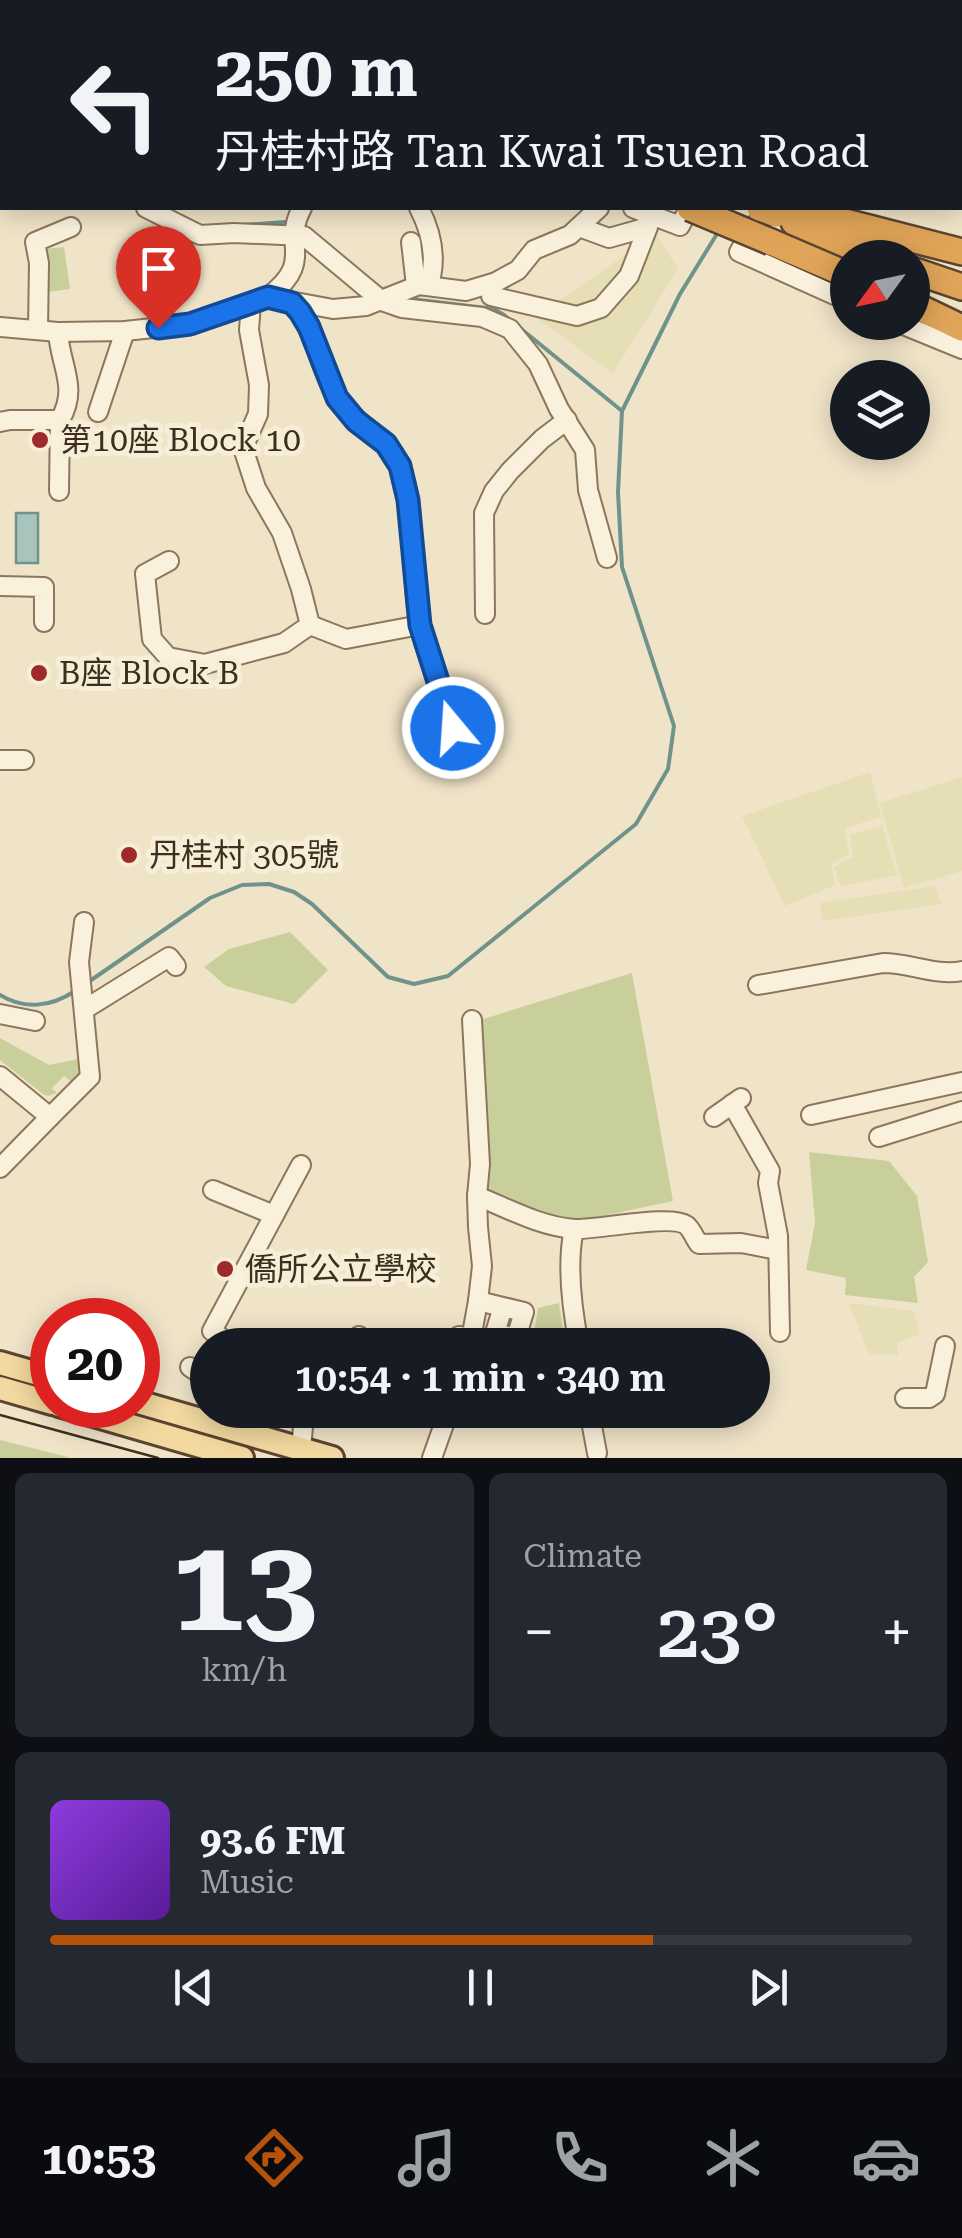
<!DOCTYPE html>
<html lang="en">
<head>
<meta charset="utf-8">
<style>
  body { margin:0; font-family:"Roboto Serif","Noto Sans SC",serif; background:#242831; color:#f1f3f6; height:100vh; display:flex; flex-direction:column; font-size:38px; white-space:nowrap }
  * { box-sizing:border-box; margin:0 }
  p { font-size:32px; color:#9ea1a6 }
  .icon { flex:none; width:55px; height:55px; fill:none; stroke:currentColor; stroke-width:2; stroke-linecap:round; stroke-linejoin:round }
  .map { position:relative; height:1458px; overflow:hidden }
  .panel { display:flex; flex-direction:column; gap:15px; padding:15px; background:#0d0f14; flex:1 }
  .panel>* { flex:none }
  .hud { position:absolute; left:0px; top:0px; width:962px; height:210px; box-shadow:0 5px 25px #0003; background:#171b24; color:#f1f3f6; overflow:hidden }
  .needle { width:65px; rotate:237deg }
  .tools { position:absolute; left:830px; top:240px; display:grid; gap:20px }
  .tools a { display:grid; place-items:center; width:100px; height:100px; border-radius:50%; background:#171b24; box-shadow:0 5px 25px #0003; font-size:50px }
  .speed { position:absolute; left:30px; top:1298px; display:flex; gap:20px; font-size:50px; font-weight:700; text-align:center }
  .speed>* { display:grid; place-content:center; width:130px; height:130px; border-radius:50%; background:#171b24; box-shadow:0 5px 25px #0003; line-height:1 }
  .speed .limit { border:15px solid #d22; background:#fff; color:#111 }
  .pin { position:absolute; display:grid; place-items:center; width:85px; height:85px; color:#fff; margin:-102px -42px; border-radius:50% 50% 50% 0; rotate:-45deg; box-shadow:0 0 10px #0007 }
  .pin .icon { rotate:45deg }
  .me { position:absolute; width:110px; margin:-55px; rotate:342deg; stroke-linejoin:round; filter:drop-shadow(0 0 8px #0008) }
  .turn { display:flex; align-items:center; gap:35px; height:210px; padding:0 50px; font-size:45px }
  .turn .icon { width:130px; height:130px; stroke-width:2.5 }
  .turn b { display:block; font-size:70px; line-height:85px }
  .big { font-size:75px; font-weight:600; line-height:1.1 }
  .panel .card { flex:1; display:flex; flex-direction:column; justify-content:center; gap:15px; min-width:0; padding:0 35px; border-radius:15px; background:#242831 }
  .panel .dial { align-items:center; gap:0 }
  .dial b { font-size:130px; line-height:1 }
  .song { display:flex; align-items:center; gap:30px }
  .cover { width:120px; height:120px; border-radius:15px; background:linear-gradient(135deg,hsl(270 70% 55%),hsl(270 70% 35%)) }
  .played { height:10px; border-radius:5px; background:linear-gradient(90deg,#b45309 70%,#363941 70%) }
  .keys { display:flex; justify-content:space-around; direction:ltr }
  .heat { display:flex; justify-content:space-between; align-items:center; font-size:55px; direction:ltr }
  .panel .tiles { flex:1; display:grid; gap:15px; grid-template-columns:1fr 1fr }
  .card:last-child { grid-column:span 2 }
  .trip { position:absolute; left:190px; top:1328px; width:580px; height:100px; border-radius:50px; background:#171b24; box-shadow:0 5px 25px #0003; font-weight:600; line-height:100px; text-align:center }
  .menu { display:flex; height:160px; justify-content:space-around; align-items:center; background:#090b0e; color:#9ea1a6 }
  .menu .icon { width:70px; height:70px }
  .menu .on { color:#b45309 }
  .menu b { font-size:45px; color:#f1f3f6 }
  .map>svg:first-child { display:block }
  .farmland { fill:#e6deb5 }
  .green { fill:#c9cf9b }
  .water { fill:#a9c4bc; stroke:#6f938a; stroke-width:2.5 }
  .lines { fill:none; stroke-linecap:round; stroke-linejoin:round }
  .stream { stroke:#6f938a; stroke-width:4 }
  .minor-casing { stroke:#8d765c; stroke-width:22 }
  .major-casing { stroke:#5b4430; stroke-width:28 }
  .highway-casing { stroke:#5b4430; stroke-width:30 }
  .minor { stroke:#faf1dc; stroke-width:18 }
  .major { stroke:#f3d9a0; stroke-width:22 }
  .highway { stroke:#e0a458; stroke-width:25 }
  .tram { stroke:#3d2e20; stroke-width:2.5 }
  .highway-bridge-casing { stroke:#5b4430; stroke-width:30; stroke-linecap:butt }
  .highway-bridge { stroke:#e0a458; stroke-width:25 }
  .route-casing { stroke:#114b97; stroke-width:25 }
  .route { stroke:#1a73e8; stroke-width:18 }
  .poi-dot { fill:#9e2a2b; stroke:#f7eed8; stroke-width:4 }
  .labels { text-anchor:middle; stroke-width:10; stroke-linejoin:round; paint-order:stroke }
  .poi-label { font-size:32px; fill:#3d2e20; stroke:#f7eed8; text-anchor:start }
</style>
</head>
<body>
<div class="map">
<svg width="962" height="1458" viewBox="0 0 962 1458">
  <rect width="100%" height="100%" fill="#f0e4c8"/>
  <g class="farmland">
    <polygon points="656,234 678,269 613,373 535,317"/>
    <polygon points="870,772 881,817 845,828 849,854 831,864 835,885 785,906 742,816"/>
    <polygon points="962,777 962,871 904,888 880,803"/>
    <polygon points="882,826 897,875 841,886 834,867 853,857 850,835"/>
    <polygon points="935,886 941,904 822,921 820,903"/>
    <polygon points="849,1303 914,1311 920,1335 897,1342 898,1355 869,1354"/>
  </g>
  <g class="green">
    <polygon points="64,247 70,289 49,292 43,249"/>
    <polygon points="290,932 328,970 294,1004 226,986 204,967 229,949"/>
    <polygon points="632,973 673,1201 570,1223 485,1191 480,1020"/>
    <polygon points="0,1038 49,1065 83,1058 84,1075 74,1084 64,1076 52,1088 57,1093 48,1096 43,1094 0,1060"/>
    <polygon points="809,1152 889,1161 917,1196 928,1262 914,1277 918,1303 845,1295 846,1278 806,1270 815,1223"/>
    <polygon points="559,1303 565,1345 532,1345 538,1308"/>
    <polygon points="0,1440 68,1457 68,1458 0,1458"/>
  </g>
  <rect class="water" x="16" y="513" width="22" height="50"/>
  <g class="lines">
    <g class="stream">
      <polyline points="837,2 837,0"/>
      <polyline points="242,225 285,222 292,225"/>
      <polyline points="403,298 494,309 504,315 622,411"/>
      <polyline points="87,983 210,898 242,885 269,884 294,892 312,904 388,977 414,984 448,976 636,824 668,769 674,726 622,567 618,492 622,411 680,294 720,229"/>
      <path d="M0 995C24 1010 51 1007 75 991"/>
    </g>
    <defs>
      <g id="minor">
        <polyline points="408,0 413,2"/>
        <polyline points="938,0 940,2"/>
        <polyline points="725,2 725,0"/>
        <polyline points="0,122 2,128"/>
        <polyline points="960,137 962,137"/>
        <polyline points="146,208 200,235 234,233 304,236 382,301 402,308 482,317 510,329 538,364 559,409 585,450 588,490 607,558"/>
        <polyline points="633,208 680,226 689,208"/>
        <polyline points="754,225 739,252 848,301"/>
        <polyline points="411,242 416,286"/>
        <path d="M419 285 431 277C436 253 430 229 419 208"/>
        <polyline points="491,296 577,316 601,308 629,276 648,227 609,238 579,227"/>
        <path d="M268 297C316 260 281 246 302 208"/>
        <path d="M292 303C317 331 318 368 338 399 355 425 388 436 400 466 418 510 409 578 420 626 428 660 442 695 453 729"/>
        <polyline points="896,322 962,349"/>
        <polyline points="0,327 58,332 125,331 190,324 268,297 333,309 366,306 419,285 466,291 496,282 518,270 534,250 570,235 599,208"/>
        <polyline points="38,329 39,263 35,242 71,227"/>
        <path d="M58 332C60 366 79 387 60 420"/>
        <polyline points="98,412 125,331"/>
        <polyline points="0,422 10,420 60,420 59,491"/>
        <polyline points="169,561 145,574 152,639 168,657 205,664 284,643 310,625 301,589 282,533 256,488 243,448 258,414 259,385 249,330 251,303"/>
        <polyline points="0,586 44,587 44,622"/>
        <polyline points="485,614 484,513 494,491 510,471 542,439 567,420"/>
        <polyline points="310,625 346,639 420,625"/>
        <polyline points="0,760 24,760"/>
        <path d="M758 985 883 963C911 963 935 976 962 971"/>
        <polyline points="85,1009 169,957 176,966"/>
        <polyline points="0,1014 35,1021"/>
        <polyline points="0,1076 50,1117 0,1168"/>
        <polyline points="732,1104 770,1171 768,1183 778,1236 780,1332"/>
        <polyline points="811,1115 962,1082"/>
        <polyline points="50,1117 90,1077 79,962 84,922"/>
        <polyline points="714,1117 741,1098"/>
        <polyline points="879,1137 962,1111"/>
        <polyline points="213,1190 274,1215"/>
        <path d="M477 1196C507 1208 541 1227 575 1229 597 1230 671 1214 686 1225 691 1228 695 1239 699 1244L741 1243 778 1250"/>
        <path d="M574 1229C566 1265 572 1309 579 1345"/>
        <polyline points="478,1301 524,1312 516,1338 495,1333 503,1307"/>
        <polyline points="231,1345 212,1331 301,1165"/>
        <polyline points="353,1345 359,1336"/>
        <polyline points="456,1345 459,1336 472,1338"/>
        <polyline points="470,1345 478,1301 482,1266 478,1227 477,1196 480,1164 472,1020"/>
        <polyline points="190,1367 208,1379"/>
        <polyline points="905,1398 929,1398 935,1394 945,1346"/>
        <polyline points="589,1410 597,1453"/>
        <polyline points="301,1450 304,1415 307,1410"/>
        <polyline points="432,1458 449,1410"/>
      </g>
      <g id="major">
        <polyline points="0,1363 52,1378"/>
        <polyline points="0,1388 52,1403"/>
        <polyline points="138,1402 332,1458"/>
        <polyline points="59,1405 242,1458"/>
      </g>
      <g id="highway">
        <polyline points="202,0 210,2"/>
        <polyline points="285,0 291,2"/>
        <polyline points="791,208 962,252"/>
        <polyline points="794,222 878,258"/>
        <polyline points="771,242 848,275"/>
        <polyline points="912,270 962,287"/>
        <polyline points="912,304 962,328"/>
      </g>
    </defs>
    <use href="#minor" class="minor-casing"/>
    <use href="#major" class="major-casing"/>
    <use href="#highway" class="highway-casing"/>
    <use href="#minor" class="minor"/>
    <use href="#major" class="major"/>
    <use href="#highway" class="highway"/>
    <polyline class="tram" points="0,1415 158,1458"/>
    <defs>
      <g id="highway-bridge">
        <polyline points="690,208 771,242"/>
        <polyline points="760,208 776,214"/>
      </g>
    </defs>
    <use href="#highway-bridge" class="highway-bridge-casing"/>
    <use href="#highway-bridge" class="highway-bridge"/>
  </g>
  <g class="lines">
    <defs>
      <polyline id="route" points="158,328 190,324 268,297 292,303 300,312 309,327 337,398 356,421 386,444 400,466 408,500 420,625 453,728"/>
    </defs>
    <use href="#route" class="route-casing"/>
    <use href="#route" class="route"/>
  </g>
  <g class="poi-dot">
    <circle cx="40" cy="440" r="10"/>
    <circle cx="39" cy="673" r="10"/>
    <circle cx="129" cy="855" r="10"/>
    <circle cx="225" cy="1269" r="10"/>
  </g>
  <g class="labels">
    <g class="poi-label">
      <text x="60" y="451">第10座 Block 10</text>
      <text x="59" y="684">B座 Block B</text>
      <text x="149" y="866">丹桂村 305號</text>
      <text x="245" y="1280">僑所公立學校</text>
    </g>
  </g>
</svg>
<div class="tools">
<a><svg class="needle" viewBox="-14 -14 28 28"><path d="M0-13l5 13h-10z" fill="#e53935"/><path d="M0 13l5-13h-10z" fill="#9ea1a6"/></svg></a>
<a><svg class="icon" aria-label="layers" viewBox="0 0 24 24"><path d="M12 4l9 5-9 5-9-5zM3 14l9 5 9-5"/></svg></a>
</div>
<div class="speed"><div class="limit">20</div></div>
<div class="pin" style="left:158px;top:328px;background:#d93025"><svg class="icon" aria-label="arrive" viewBox="0 0 24 24"><path d="M6 21V4h12l-3 4 3 4H6"/></svg></div>
<svg class="me" style="left:453px;top:728px" viewBox="-20 -20 40 40"><circle r="17" fill="#1a73e8" stroke="#fff" stroke-width="3"/><path d="M0-11L8 9 0 5-8 9z" fill="#fff"/></svg>
<div class="trip">10:54 · 1 min · 340 m</div>
<div class="hud">
<div class="turn"><svg class="icon" aria-label="left" viewBox="0 0 24 24"><path d="M17 20v-9H6M10 6l-5 5 5 5"/></svg><div><b>250 m</b>丹桂村路 Tan Kwai Tsuen Road</div></div>
</div>
</div>
<section class="panel">
<div class="tiles">
<div class="card dial"><b>13</b><p>km/h</p></div>
<div class="card"><p>Climate</p>
<div class="heat"><a>−</a><b class="big">23°</b><a>+</a></div>
</div>
<div class="card">
<div class="song"><i class="cover"></i><div><b>93.6 FM</b><p>Music</p></div></div>
<div class="played"></div>
<div class="keys"><svg class="icon" aria-label="previous" viewBox="0 0 24 24"><path d="M18 5L8 12l10 7zM5 5v14"/></svg><svg class="icon" aria-label="pause" viewBox="0 0 24 24"><path d="M8 5v14M16 5v14"/></svg><svg class="icon" aria-label="next" viewBox="0 0 24 24"><path d="M6 5l10 7-10 7zM19 5v14"/></svg></div>
</div>
</div>
</section>
<nav class="menu">
<b>10:53</b>
<svg class="icon on" aria-label="directions" viewBox="0 0 24 24"><path d="M12 3l9 9-9 9-9-9zM9 14v-3h6M13 9l2 2-2 2"/></svg>
<svg class="icon" aria-label="music" viewBox="0 0 24 24"><path d="M9 18V5l10-2v13"/><circle cx="6" cy="18" r="3"/><circle cx="16" cy="16" r="3"/></svg>
<svg class="icon" aria-label="phone" viewBox="0 0 24 24"><path d="M5 4h4l2 5-3 2q2 4 5 5l2-3 5 2v4C11 20 4 13 5 4z"/></svg>
<svg class="icon" aria-label="climate" viewBox="0 0 24 24"><path d="M12 3v18M4 7l16 10M4 17L20 7"/></svg>
<svg class="icon" aria-label="car" viewBox="0 0 24 24"><path d="M5 17H2v-5l4-1 3-4h7l3 4 3 1v5h-3M9 17h6M6 11h13"/><circle cx="7" cy="17" r="2"/><circle cx="17" cy="17" r="2"/></svg>
</nav>
</body>
</html>
